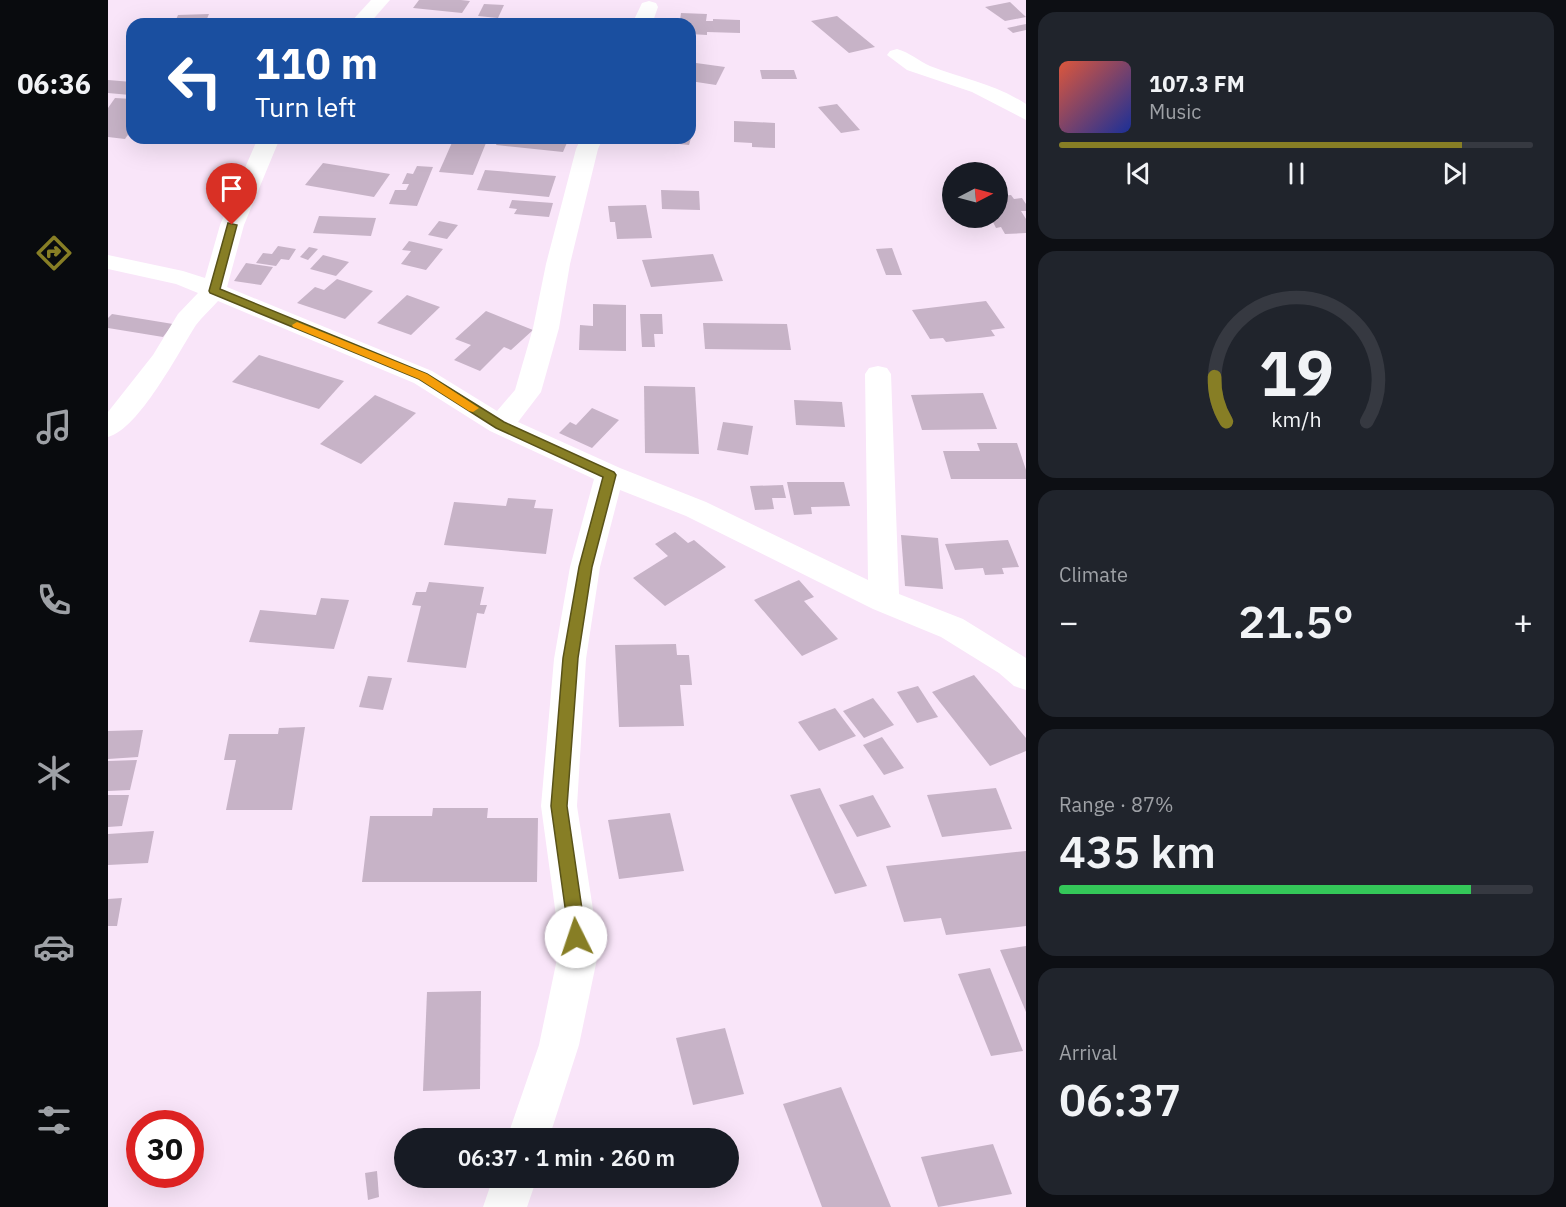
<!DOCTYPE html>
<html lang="en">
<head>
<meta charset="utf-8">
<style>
  body { margin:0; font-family:"IBM Plex Sans",sans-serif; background:#20242c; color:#f1f3f6; height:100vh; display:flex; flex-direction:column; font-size:22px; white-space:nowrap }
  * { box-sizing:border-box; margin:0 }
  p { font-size:20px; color:#9ea1a6 }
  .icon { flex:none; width:33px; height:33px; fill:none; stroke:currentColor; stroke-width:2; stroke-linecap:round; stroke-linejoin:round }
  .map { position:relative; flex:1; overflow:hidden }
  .side { display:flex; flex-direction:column; gap:12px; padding:12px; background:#0d0f14; width:540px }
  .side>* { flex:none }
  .hud { position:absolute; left:18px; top:18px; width:570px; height:126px; border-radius:18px; box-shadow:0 6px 24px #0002; background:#1a4fa0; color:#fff; overflow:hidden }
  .needle { width:39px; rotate:84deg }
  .fabs { position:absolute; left:834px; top:162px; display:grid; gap:12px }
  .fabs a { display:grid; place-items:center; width:66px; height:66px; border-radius:50%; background:#171b24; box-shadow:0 6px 24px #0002; font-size:30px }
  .speed { position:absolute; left:18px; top:1110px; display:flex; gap:12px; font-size:30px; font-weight:700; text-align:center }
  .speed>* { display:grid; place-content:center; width:78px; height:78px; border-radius:50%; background:#171b24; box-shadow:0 6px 24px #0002; line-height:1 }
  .speed .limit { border:9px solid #d22; background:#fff; color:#111 }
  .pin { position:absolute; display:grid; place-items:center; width:51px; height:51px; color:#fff; margin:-62px -26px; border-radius:50% 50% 50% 0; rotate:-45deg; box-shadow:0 0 6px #0007 }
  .pin .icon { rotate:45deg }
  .me { position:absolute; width:66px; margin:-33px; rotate:356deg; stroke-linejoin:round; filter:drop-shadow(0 0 4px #0008) }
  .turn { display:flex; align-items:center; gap:21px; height:126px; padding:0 30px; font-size:27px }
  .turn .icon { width:78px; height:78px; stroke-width:2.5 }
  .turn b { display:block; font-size:42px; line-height:51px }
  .big { font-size:45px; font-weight:600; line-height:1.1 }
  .side .tile { flex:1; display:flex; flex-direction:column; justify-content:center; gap:9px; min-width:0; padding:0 21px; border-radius:18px; background:#20242c }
  .side .dial { align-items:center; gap:0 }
  .dial svg { height:156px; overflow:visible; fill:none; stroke:#363941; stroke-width:7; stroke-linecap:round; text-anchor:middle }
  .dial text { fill:#f1f3f6; stroke:none }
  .song { display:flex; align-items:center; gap:18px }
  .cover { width:72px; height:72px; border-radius:9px; background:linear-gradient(135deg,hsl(10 70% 55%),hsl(230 70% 35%)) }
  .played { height:6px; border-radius:3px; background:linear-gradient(90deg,#877e25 85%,#363941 85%) }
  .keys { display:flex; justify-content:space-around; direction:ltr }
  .heat { display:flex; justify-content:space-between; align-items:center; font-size:33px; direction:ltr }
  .charge { height:9px; border-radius:4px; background:linear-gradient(90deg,#34c759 87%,#363941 0) }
  .trip { position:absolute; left:286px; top:1128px; width:345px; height:60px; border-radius:30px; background:#171b24; box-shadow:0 6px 24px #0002; font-weight:600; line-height:60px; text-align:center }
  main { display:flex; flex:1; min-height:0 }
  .menu { display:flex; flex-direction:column; width:108px; justify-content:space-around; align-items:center; background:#090b0e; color:#9ea1a6 }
  .menu .icon { width:42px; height:42px }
  .menu .on { color:#877e25 }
  .menu b { font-size:27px; color:#f1f3f6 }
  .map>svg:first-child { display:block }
  .building { fill:#c7b3c7 }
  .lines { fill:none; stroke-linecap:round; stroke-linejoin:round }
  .minor { fill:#fff; fill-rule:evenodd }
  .route { fill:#877e25; stroke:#585218; stroke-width:1.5 }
  .slow { fill:#f59e0b }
</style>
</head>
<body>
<main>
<nav class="menu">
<b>06:36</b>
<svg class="icon on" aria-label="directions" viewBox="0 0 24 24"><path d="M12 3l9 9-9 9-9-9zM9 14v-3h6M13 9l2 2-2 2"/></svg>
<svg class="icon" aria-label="music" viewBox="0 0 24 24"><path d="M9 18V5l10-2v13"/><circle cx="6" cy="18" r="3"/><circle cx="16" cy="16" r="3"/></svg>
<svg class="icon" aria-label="phone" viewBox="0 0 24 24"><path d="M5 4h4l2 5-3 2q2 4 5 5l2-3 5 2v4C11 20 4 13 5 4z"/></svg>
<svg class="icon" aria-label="climate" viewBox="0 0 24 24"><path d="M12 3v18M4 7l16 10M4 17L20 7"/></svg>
<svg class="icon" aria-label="car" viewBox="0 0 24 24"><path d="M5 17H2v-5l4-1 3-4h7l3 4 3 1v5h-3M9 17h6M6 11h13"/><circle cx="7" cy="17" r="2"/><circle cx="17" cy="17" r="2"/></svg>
<svg class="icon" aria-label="filters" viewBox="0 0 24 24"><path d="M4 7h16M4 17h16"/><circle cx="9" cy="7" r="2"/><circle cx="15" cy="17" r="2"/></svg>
</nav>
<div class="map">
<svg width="918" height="1207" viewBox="0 0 918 1207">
  <rect width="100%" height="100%" fill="#f9e5f9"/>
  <g class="building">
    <polygon points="311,0 353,0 362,1 354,13 305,8"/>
    <polygon points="902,2 918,17 897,21 877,7"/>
    <polygon points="376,4 396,5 390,18 370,16"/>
    <polygon points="573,13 599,14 598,21 605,21 605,19 632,20 632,33 599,32 599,35 582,34 581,21 572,20"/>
    <polygon points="101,14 98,21 67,22 70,15"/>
    <polygon points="729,16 767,47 741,53 703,21"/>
    <polygon points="918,24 918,30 905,33 899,28"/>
    <polygon points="588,63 617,67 608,85 582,81 582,71"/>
    <polygon points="652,70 686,70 689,79 654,79"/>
    <polygon points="0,80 24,82 24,92 22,95 0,93"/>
    <polygon points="7,98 24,99 24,129 17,139 0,137 0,108"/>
    <polygon points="729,104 752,130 733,133 710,107"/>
    <polygon points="626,121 667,123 667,148 644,147 644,143 626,142"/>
    <polygon points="582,128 586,128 581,145 532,140 582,138"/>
    <polygon points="346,138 380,138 365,175 331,172"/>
    <polygon points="391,138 461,138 455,152 388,145"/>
    <polygon points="215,163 246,168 282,174 266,197 197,185"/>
    <polygon points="309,166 325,167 309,206 281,204 287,190 298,190 301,184 294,184 299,173 305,174"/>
    <polygon points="377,170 448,176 441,197 369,190"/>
    <polygon points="553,190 591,191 592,210 554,209"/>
    <polygon points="903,195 906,199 914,198 918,204 918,211 913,211 918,219 918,233 897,234 893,227 888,228 883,218 890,218 890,196"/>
    <polygon points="404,200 445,203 441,217 406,214 409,209 401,208"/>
    <polygon points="538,205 544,238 509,239 507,222 502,222 500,206"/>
    <polygon points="211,216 268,218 263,236 205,233"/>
    <polygon points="331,221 350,225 339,239 320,235"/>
    <polygon points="301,241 335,249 318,270 293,264 303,251 294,250"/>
    <polygon points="170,246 188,249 181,260 173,259 168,266 148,263 155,253 164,254"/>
    <polygon points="201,247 210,249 200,260 192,257"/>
    <polygon points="784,248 794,275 778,275 768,249"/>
    <polygon points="605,254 615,281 543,287 534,260"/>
    <polygon points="215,255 241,262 228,276 202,269"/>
    <polygon points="138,263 165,267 153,285 126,281"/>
    <polygon points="229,279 265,291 237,319 189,303 207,287 216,290"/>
    <polygon points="299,295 332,307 303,335 269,323"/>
    <polygon points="878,301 897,328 883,330 887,336 838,342 835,338 822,339 804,310"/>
    <polygon points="485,304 518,305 518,351 471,350 472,325 485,326"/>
    <polygon points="378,311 425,330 403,350 396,347 372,371 346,360 363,345 347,339"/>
    <polygon points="4,314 65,324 55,337 0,328 0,318"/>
    <polygon points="532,314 554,314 555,334 546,334 547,347 534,347"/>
    <polygon points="595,323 679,324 683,350 597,349"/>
    <polygon points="151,355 236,381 211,409 124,382"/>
    <polygon points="536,386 587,387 591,454 537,453"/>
    <polygon points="875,393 889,429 814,430 803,395"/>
    <polygon points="267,395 308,413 253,464 212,444"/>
    <polygon points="686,400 734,402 737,427 688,425"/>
    <polygon points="484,408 511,420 484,448 451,433 462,422 468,425"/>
    <polygon points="615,422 645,426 640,455 609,450"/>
    <polygon points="869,443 909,443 918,470 918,479 843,479 835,451 872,451"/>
    <polygon points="679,482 736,482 742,506 703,507 704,514 686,515"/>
    <polygon points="675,485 678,498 664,498 666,509 647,510 642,486"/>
    <polygon points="400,498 428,500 426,508 445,509 438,554 336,545 346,502 398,506"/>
    <polygon points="567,532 580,543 586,540 618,567 557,606 525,578 560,556 547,544"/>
    <polygon points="793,535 830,538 835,589 797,586"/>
    <polygon points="900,540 911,567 894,568 896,574 877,575 875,568 847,570 837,544"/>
    <polygon points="691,580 706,597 696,601 730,639 694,656 646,600"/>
    <polygon points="321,582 376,587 372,605 379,605 376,614 369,613 358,668 299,662 313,606 304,605 308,592 318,592"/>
    <polygon points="213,598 241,600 226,649 141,642 152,610 208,615"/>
    <polygon points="568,644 569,655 581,655 584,685 572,685 576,726 511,727 507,645"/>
    <polygon points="866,675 918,738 918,751 882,766 824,692"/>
    <polygon points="260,676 284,678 275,710 251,707"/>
    <polygon points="810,686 830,717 809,723 789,692"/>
    <polygon points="765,698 786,725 756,738 735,711"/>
    <polygon points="727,708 748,736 711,751 690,722"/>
    <polygon points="197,727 184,810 118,810 128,760 116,760 121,734 170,734 171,728"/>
    <polygon points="35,730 30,757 0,759 0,731"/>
    <polygon points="774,737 796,768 776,775 755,745"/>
    <polygon points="29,760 22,790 0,791 0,761"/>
    <polygon points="712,788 759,886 727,894 682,795"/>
    <polygon points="888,788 904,829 834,837 819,795"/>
    <polygon points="0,795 21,795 14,826 0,827"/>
    <polygon points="765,795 783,827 749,837 731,805"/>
    <polygon points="325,808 380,808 379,818 430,818 429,882 254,882 262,816 324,816"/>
    <polygon points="562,813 576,871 511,879 500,820"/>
    <polygon points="46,831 40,863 0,865 0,834"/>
    <polygon points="918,851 918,926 838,935 833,918 796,922 778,866"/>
    <polygon points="14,898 9,926 0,926 0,899"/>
    <polygon points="918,946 918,1012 892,950"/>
    <polygon points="882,968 915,1051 883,1056 850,974"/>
    <polygon points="373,991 372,1089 315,1091 319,992"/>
    <polygon points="617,1028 636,1094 585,1105 568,1038"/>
    <polygon points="733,1087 783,1207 714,1207 675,1104"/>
    <polygon points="885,1144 904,1194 830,1207 813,1157"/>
    <polygon points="269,1171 271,1197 260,1200 257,1173"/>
  </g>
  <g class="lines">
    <g class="minor">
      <polygon points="263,0 282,0 261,24 241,24"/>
      <polygon points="541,1 548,3 550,7 544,24 524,24 534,3"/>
      <path d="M789 49C801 52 811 61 822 66 856 79 887 84 918 104V120L864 92 799 70 779 55 782 51Z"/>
      <path d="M150 138H172L136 225 119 287 324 371 389 411 407 390 425 328 438 264 468 149 473 138H495L490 149 462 264 451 328 433 392 410 422 512 468 598 502 760 580 757 374 761 368 770 366 779 368 783 374 791 594 855 619 918 658V690L906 686 891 673 833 637 765 609 578 516 512 490 492 567 478 659 469 806 486 916 489 959 471 1045 441 1138H399L431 1045 449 959 448 916 433 806 446 659 462 567 486 479 382 431 306 383 110 301C103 309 94 317 88 325 70 353 31 429 0 437V412L45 355 70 314 90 293 68 284 0 269V255L75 271 97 278 112 225Z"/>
      <polygon points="385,1178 429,1178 419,1207 375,1207"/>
    </g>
  </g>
  <polygon class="route" points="120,223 129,225 112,289 319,374 396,422 506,472 508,475 484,567 470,658 459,806 475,916 476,937 474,943 468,945 462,943 443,806 455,658 471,567 495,477 388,428 311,379 102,293 101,291"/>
  <polygon class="slow" points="189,322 319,374 371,408 365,412 361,411 311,379 185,327 184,325"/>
</svg>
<div class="fabs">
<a><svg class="needle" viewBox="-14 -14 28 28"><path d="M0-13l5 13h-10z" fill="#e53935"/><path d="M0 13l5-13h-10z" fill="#9ea1a6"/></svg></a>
</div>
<div class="speed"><div class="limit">30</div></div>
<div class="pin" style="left:124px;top:225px;background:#d93025"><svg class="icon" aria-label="arrive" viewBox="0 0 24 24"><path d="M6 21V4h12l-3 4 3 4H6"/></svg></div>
<svg class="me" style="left:468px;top:937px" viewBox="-20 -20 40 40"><circle r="19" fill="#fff"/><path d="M0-13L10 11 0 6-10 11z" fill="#877e25"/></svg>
<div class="trip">06:37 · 1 min · 260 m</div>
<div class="hud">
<div class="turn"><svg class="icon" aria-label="left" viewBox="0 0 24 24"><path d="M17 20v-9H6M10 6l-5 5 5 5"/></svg><div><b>110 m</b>Turn left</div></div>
</div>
</div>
<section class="side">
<div class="tile">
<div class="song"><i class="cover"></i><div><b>107.3 FM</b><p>Music</p></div></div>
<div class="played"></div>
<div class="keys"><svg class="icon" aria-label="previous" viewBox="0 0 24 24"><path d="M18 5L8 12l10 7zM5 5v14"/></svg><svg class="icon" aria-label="pause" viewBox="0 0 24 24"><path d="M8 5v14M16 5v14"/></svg><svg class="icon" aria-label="next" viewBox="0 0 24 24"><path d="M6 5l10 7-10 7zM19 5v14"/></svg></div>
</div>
<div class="tile dial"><svg viewBox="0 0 100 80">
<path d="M14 69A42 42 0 1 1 86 69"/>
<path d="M14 69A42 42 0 0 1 8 46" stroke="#877e25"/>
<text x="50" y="56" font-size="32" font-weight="700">19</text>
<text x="50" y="72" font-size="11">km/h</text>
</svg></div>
<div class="tile"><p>Climate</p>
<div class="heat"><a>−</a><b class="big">21.5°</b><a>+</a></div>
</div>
<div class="tile"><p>Range · 87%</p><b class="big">435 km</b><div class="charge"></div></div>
<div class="tile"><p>Arrival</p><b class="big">06:37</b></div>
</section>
</main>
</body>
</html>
